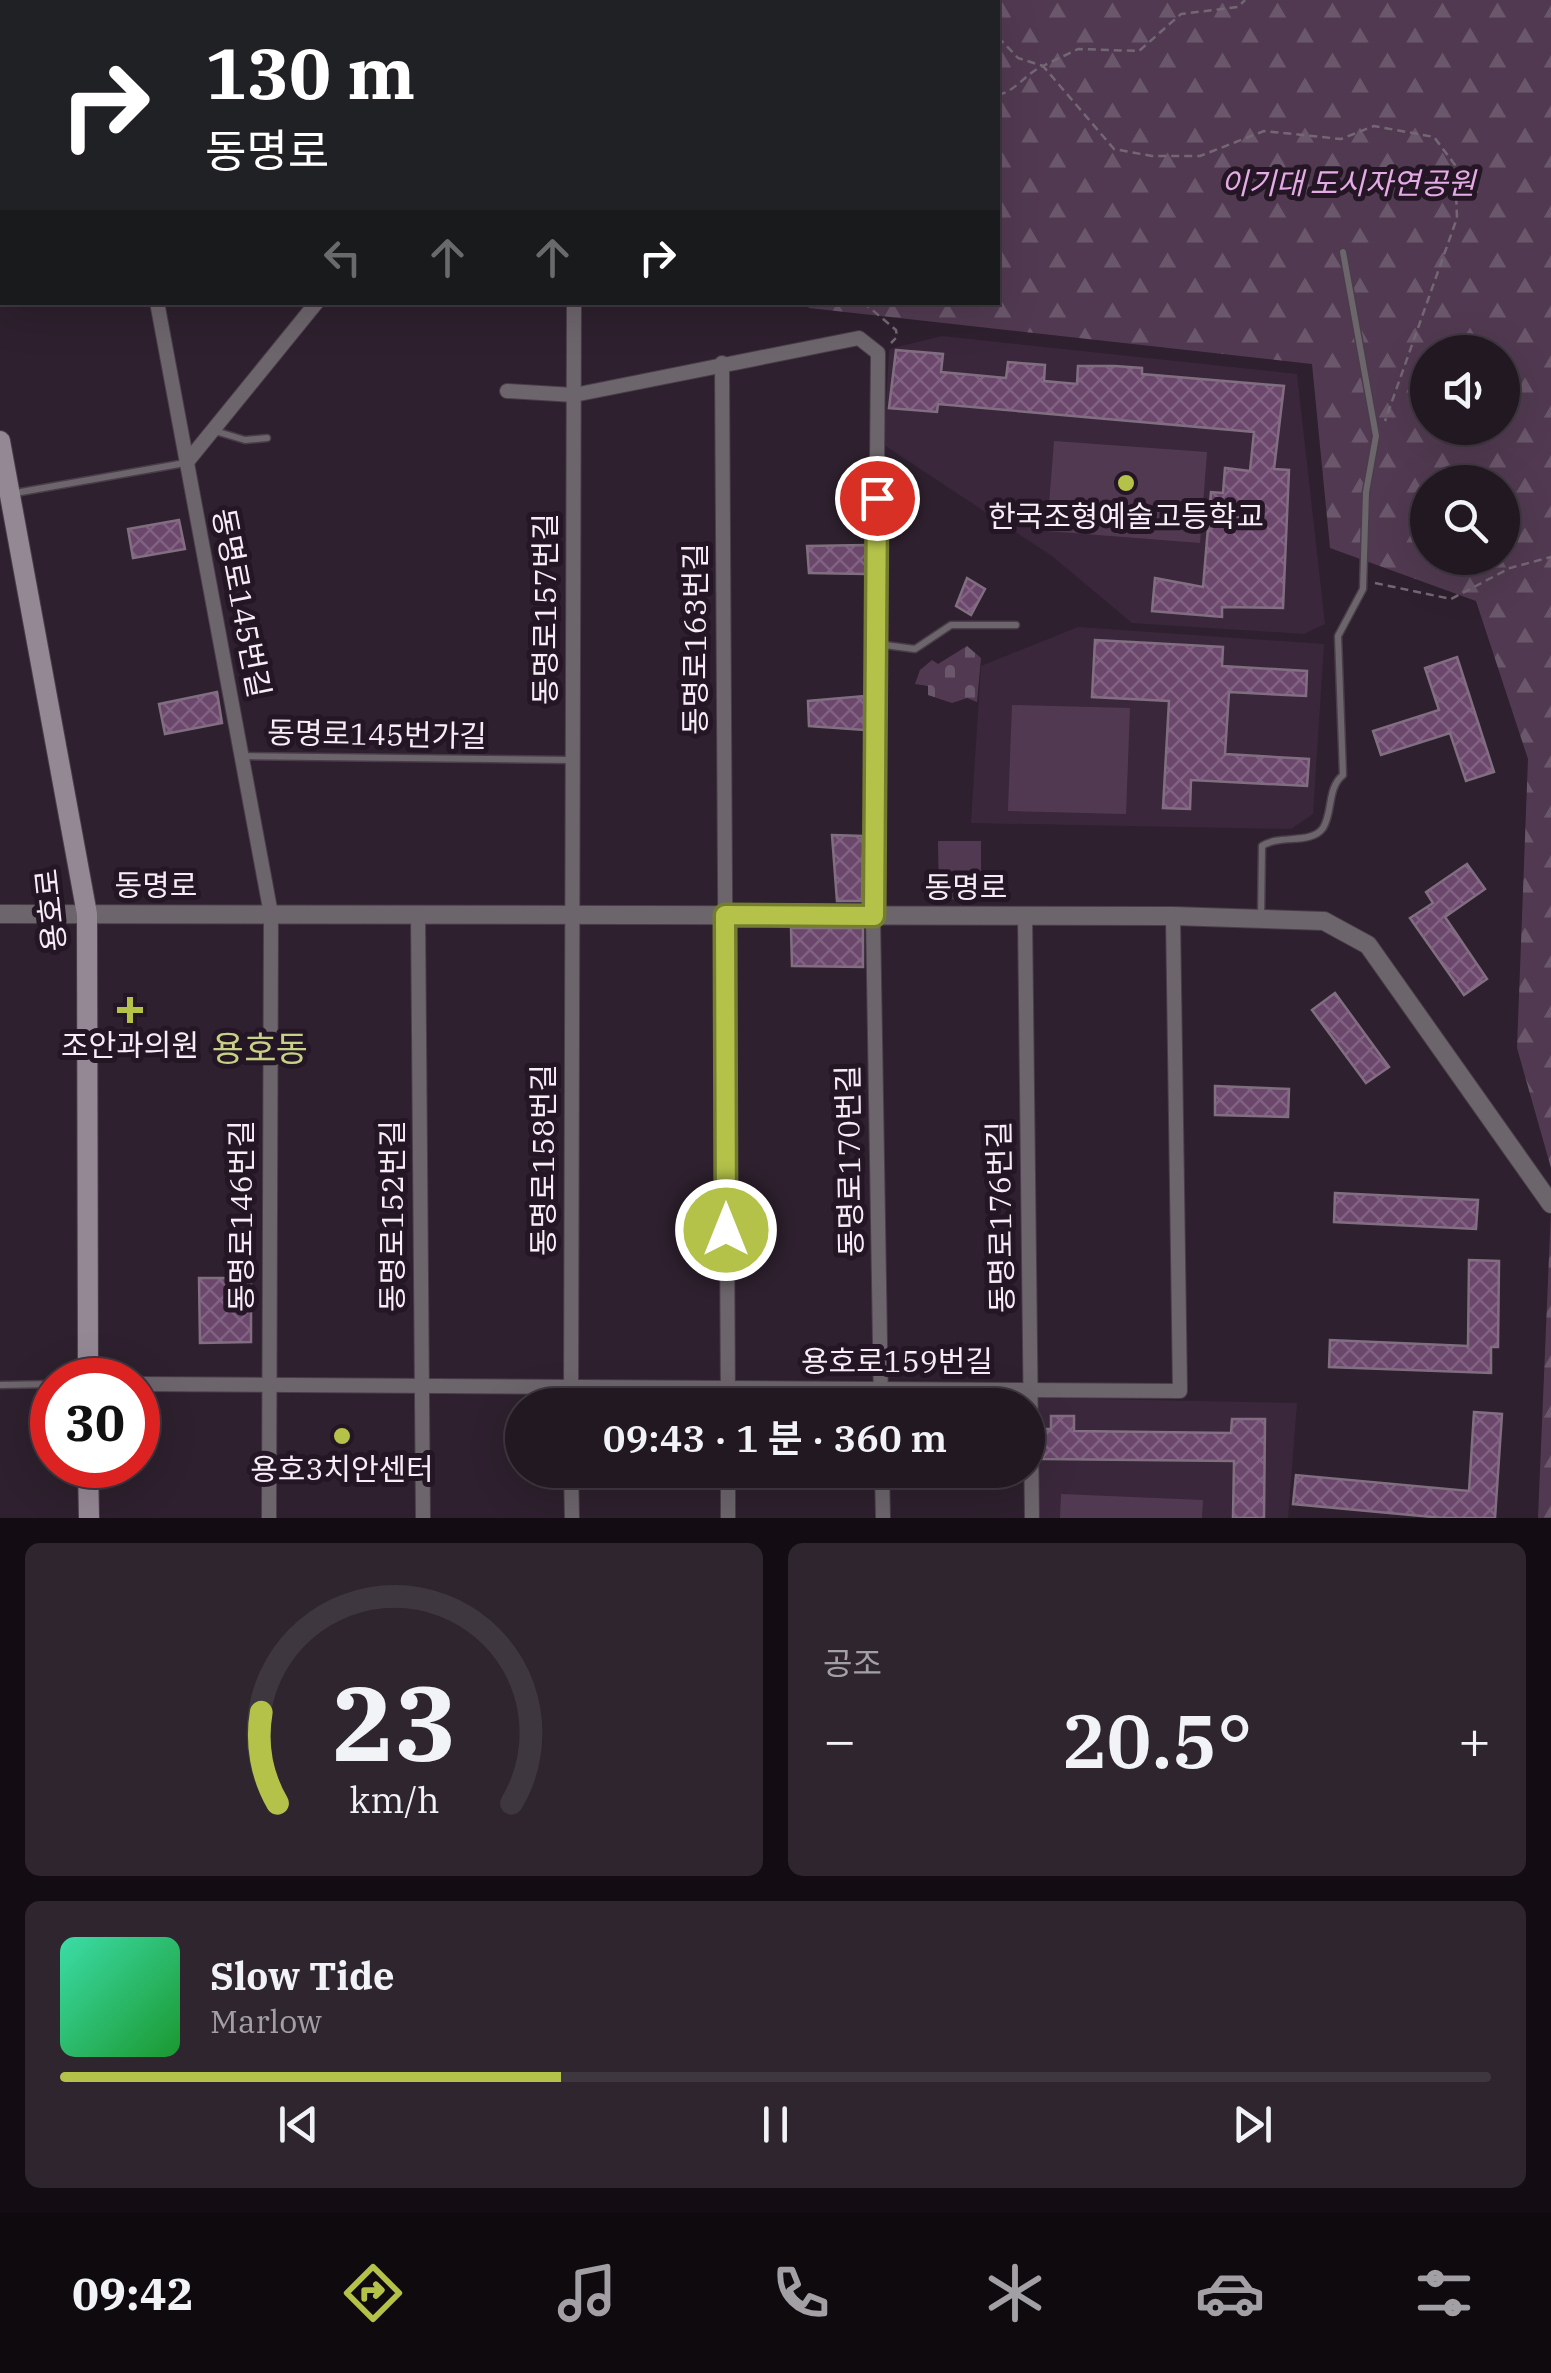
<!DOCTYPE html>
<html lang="ko">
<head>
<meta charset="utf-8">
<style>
  body { margin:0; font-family:"IBM Plex Serif","Noto Sans KR",serif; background:#2e252f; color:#f1f3f6; height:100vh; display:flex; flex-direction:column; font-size:38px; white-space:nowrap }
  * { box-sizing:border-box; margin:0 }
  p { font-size:32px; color:#a2a0a5 }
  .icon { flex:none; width:55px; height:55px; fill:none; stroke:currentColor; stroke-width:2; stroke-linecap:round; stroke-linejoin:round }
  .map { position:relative; height:1518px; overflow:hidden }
  .panel { display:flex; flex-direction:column; gap:25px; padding:25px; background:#130d13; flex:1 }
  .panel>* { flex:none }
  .banner { position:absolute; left:0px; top:0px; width:1000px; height:305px; box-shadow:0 10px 40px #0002,0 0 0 2px #3f3740; background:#202124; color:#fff; overflow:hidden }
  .controls { position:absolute; left:1410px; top:335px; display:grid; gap:20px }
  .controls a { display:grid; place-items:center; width:110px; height:110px; border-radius:50%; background:#221822; box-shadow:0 10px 40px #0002,0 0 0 2px #3f3740; font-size:50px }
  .speed { position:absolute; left:30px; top:1358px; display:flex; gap:20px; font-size:50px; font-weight:700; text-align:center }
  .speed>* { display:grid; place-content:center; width:130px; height:130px; border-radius:50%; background:#221822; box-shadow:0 10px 40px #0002,0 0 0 2px #3f3740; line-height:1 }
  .speed .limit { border:15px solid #d22; background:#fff; color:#111 }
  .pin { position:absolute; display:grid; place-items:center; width:85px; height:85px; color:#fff; margin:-42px; border:5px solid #fff; border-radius:50%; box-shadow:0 2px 10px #0007 }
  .me { position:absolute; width:110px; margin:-55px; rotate:0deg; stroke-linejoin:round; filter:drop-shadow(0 0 8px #0008) }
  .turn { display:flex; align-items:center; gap:35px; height:210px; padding:0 40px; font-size:45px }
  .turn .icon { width:130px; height:130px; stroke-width:2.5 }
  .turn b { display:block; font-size:70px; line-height:85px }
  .lanes { display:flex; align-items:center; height:95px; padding:0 40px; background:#0003; justify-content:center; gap:50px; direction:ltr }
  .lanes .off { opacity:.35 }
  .big { font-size:75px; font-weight:600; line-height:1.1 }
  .panel .card { flex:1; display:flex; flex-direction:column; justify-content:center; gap:15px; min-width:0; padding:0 35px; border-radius:15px; background:#2e252f }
  .panel .dial { align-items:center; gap:0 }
  .dial svg { height:260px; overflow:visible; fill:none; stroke:#3f3740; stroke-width:7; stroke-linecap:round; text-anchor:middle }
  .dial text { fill:#f1f3f6; stroke:none }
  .song { display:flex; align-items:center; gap:30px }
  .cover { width:120px; height:120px; border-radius:15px; background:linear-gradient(135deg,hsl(160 70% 55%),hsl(130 70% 35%)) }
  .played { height:10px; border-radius:5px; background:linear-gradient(90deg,#b4c24a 35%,#3f3740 35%) }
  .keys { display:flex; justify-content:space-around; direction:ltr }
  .heat { display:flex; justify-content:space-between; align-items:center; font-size:55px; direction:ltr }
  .panel .tiles { flex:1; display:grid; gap:25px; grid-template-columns:1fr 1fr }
  .card:last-child { grid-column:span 2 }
  .trip { position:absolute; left:505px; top:1388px; width:540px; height:100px; border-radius:50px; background:#221822; box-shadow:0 10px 40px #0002,0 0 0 2px #3f3740; font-weight:600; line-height:100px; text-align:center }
  .tab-bar { display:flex; height:160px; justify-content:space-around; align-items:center; background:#0e0a0e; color:#a2a0a5 }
  .tab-bar .icon { width:70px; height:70px }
  .tab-bar .active { color:#b4c24a }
  .tab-bar b { font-size:45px; color:#f1f3f6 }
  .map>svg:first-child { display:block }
  .built { fill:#3a273b }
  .forest { fill:url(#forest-firs); fill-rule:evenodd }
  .cemetery { fill:url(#cemetery-stones) }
  .park { fill:#513a51 }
  .building { fill:url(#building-cross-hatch); stroke:#816f81; stroke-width:2.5 }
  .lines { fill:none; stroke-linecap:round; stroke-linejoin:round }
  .service-casing { stroke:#4a3d4a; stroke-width:9 }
  .minor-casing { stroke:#4a3d4a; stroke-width:16 }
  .tertiary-casing { stroke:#4a3d4a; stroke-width:20 }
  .secondary-casing { stroke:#4a3d4a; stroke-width:22 }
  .path { stroke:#746774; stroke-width:2.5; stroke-dasharray:8 5; stroke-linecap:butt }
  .service { stroke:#6c656c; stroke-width:6 }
  .minor { stroke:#6c656c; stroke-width:14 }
  .tertiary { stroke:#6c656c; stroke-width:18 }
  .secondary { stroke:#948894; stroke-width:20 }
  .route-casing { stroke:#757e30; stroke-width:25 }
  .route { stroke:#b4c24a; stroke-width:18 }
  .poi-dot { fill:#b4c24a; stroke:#241624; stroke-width:4 }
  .labels { text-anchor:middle; stroke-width:10; stroke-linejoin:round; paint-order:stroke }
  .park-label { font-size:30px; font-style:italic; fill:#e5abe6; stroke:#241624 }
  .poi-label { font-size:30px; fill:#f7edf7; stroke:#241624 }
  .street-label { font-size:30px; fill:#f7edf7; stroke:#241624 }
  .quarter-label { font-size:35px; fill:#c7d286; stroke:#241624 }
</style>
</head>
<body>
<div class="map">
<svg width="1551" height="1518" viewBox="0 0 1551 1518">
  <defs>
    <pattern id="forest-firs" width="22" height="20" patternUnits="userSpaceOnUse" patternTransform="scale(2.5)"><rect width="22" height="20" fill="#513a51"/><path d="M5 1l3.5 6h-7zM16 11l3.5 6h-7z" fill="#6b576b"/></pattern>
    <pattern id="cemetery-stones" width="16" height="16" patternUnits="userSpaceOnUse" patternTransform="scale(2.5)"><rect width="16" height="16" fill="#513a51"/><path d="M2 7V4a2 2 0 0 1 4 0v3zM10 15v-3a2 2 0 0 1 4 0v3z" fill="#6b576b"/></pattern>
    <pattern id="building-cross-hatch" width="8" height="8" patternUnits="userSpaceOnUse" patternTransform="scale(2.5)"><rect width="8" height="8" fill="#6b476c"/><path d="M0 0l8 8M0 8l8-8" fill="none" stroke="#816282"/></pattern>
  </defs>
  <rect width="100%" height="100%" fill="#2e202e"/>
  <g class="built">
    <polygon points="942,336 1297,374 1325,624 1304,634 1132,623 1052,556 884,445 889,349"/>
    <polygon points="1078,627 1324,644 1313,814 1291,829 971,823 981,666"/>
    <polygon points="1038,1398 1297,1403 1288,1518 1039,1518"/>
  </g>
  <g class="forest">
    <path d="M851 0H1551V1168L1517 1048 1528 759 1476 601 1330 548 1312 364 809 308 806 303 998 302V2ZM1428 352H1502V428H1428ZM1428 482H1502V558H1428Z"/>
    <polygon points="1551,1214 1551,1518 1538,1518 1550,1233"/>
  </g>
  <polygon class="cemetery" points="967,646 981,658 977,702 967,698 952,703 928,695 928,686 915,684 920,670 932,660 938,664"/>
  <g class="park">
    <polygon points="1054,441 1207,452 1200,543 1047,531"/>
    <polygon points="1012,705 1130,708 1126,814 1008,811"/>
    <polygon points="938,841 981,841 981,900 939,899"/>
    <polygon points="1061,1494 1203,1500 1202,1518 1060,1518"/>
  </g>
  <g class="building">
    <polygon points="896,350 943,354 941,372 1006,378 1008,362 1045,365 1044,381 1077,384 1078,366 1115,366 1142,368 1142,374 1284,386 1274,469 1289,470 1283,608 1222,607 1222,617 1152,611 1155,578 1203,587 1211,492 1223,493 1225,468 1250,471 1254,432 938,404 937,412 889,408"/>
    <polygon points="179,520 185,549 133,558 128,529"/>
    <polygon points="866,545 865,574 809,573 807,546"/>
    <polygon points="967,578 985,589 971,615 956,606"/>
    <polygon points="1095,640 1223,647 1222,666 1307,671 1306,696 1229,692 1225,754 1309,759 1307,786 1191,780 1190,809 1163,808 1169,701 1092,697"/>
    <polygon points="1457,657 1494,772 1466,781 1450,733 1381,755 1373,731 1439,710 1425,668"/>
    <polygon points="217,692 222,723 165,734 159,704"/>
    <polygon points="864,696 864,730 809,726 808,701"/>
    <polygon points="832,835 863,836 862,901 837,901"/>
    <polygon points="1467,864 1485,889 1445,917 1487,979 1464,995 1410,918 1433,903 1426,892"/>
    <polygon points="791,928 863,928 863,967 792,966"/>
    <polygon points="1335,993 1389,1067 1366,1083 1312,1010"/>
    <polygon points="1215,1086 1289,1089 1288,1117 1215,1115"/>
    <polygon points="1335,1193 1478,1200 1476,1229 1334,1222"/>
    <polygon points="1469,1260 1499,1261 1498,1347 1491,1347 1491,1373 1329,1367 1330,1340 1468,1346"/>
    <polygon points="199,1278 251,1278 251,1342 200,1343"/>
    <polygon points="1474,1412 1502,1414 1495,1518 1443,1518 1293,1504 1296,1475 1469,1491"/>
    <polygon points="1051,1416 1074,1416 1074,1431 1231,1433 1232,1419 1265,1419 1264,1518 1233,1518 1234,1461 1043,1459 1043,1429 1051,1429"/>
  </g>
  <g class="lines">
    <defs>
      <g id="service">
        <polyline points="563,0 566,2"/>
        <polyline points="215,431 245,440 267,438"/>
        <polyline points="15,493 185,463"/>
        <polyline points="877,644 915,649 951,625 1016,625"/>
        <polyline points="242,756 570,760"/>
        <path d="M1261 918 1262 846C1279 834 1311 845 1323 828 1333 812 1327 788 1343 775L1338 636 1363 589 1366 492 1376 436 1343 252"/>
        <polyline points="0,1385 52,1384"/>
      </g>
      <g id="minor">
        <polyline points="100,0 101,2"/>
        <polyline points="260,0 260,2"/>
        <polyline points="418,2 419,0"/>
        <polyline points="0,138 2,138"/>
        <polyline points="157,302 271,914 269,1518"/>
        <polyline points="722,363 728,1405"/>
        <polyline points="507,391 574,395 859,338 878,353 873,915 881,1405"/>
        <polyline points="187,462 317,302"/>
        <polyline points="418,914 423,1518"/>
        <polyline points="1025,916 1032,1518"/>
        <polyline points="138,1384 1180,1391 1173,916"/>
        <polyline points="571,1405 574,302"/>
        <polyline points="571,1470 572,1518"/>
        <polyline points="728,1470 728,1518"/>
        <polyline points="882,1470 883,1518"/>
      </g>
      <polyline id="tertiary" points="0,914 1173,916 1324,921 1368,945 1551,1204"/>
      <g id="secondary">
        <polyline points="0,441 87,914 88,1380"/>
        <polyline points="88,1465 89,1518"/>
      </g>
    </defs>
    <use href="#service" class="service-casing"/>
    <use href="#minor" class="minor-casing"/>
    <use href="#tertiary" class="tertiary-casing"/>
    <use href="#secondary" class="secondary-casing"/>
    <g class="path">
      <polyline points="882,0 885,2"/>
      <polyline points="998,37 1018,58 1043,66 1078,49 1139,51 1181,14 1238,7 1245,0"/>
      <path d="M998 95C1016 91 1025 74 1043 66L1114 149 1152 156H1200L1264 131 1341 139 1374 126 1434 137 1455 165 1457 218 1385 421"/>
      <polyline points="863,302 896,330 897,337 891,343"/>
      <polyline points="1375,583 1451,599 1510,568 1551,557"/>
    </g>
    <use href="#service" class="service"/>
    <use href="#minor" class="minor"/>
    <use href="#tertiary" class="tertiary"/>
    <use href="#secondary" class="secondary"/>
  </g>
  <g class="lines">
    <defs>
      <polyline id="route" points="726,1230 725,915 874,916 877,498"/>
    </defs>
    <use href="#route" class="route-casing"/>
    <use href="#route" class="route"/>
  </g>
  <g class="poi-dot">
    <circle cx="1126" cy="483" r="10"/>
    <path d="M125 995h10v10h10v10h-10v10h-10v-10h-10v-10h10z"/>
    <circle cx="342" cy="1436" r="10"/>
  </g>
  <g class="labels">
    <g class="park-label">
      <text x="1348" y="194">이기대 도시자연공원</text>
    </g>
    <g class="poi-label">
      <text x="1126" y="527">한국조형예술고등학교</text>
      <text x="130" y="1056">조안과의원</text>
      <text x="342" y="1480">용호3치안센터</text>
    </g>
    <g class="street-label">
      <text transform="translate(241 603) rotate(79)" y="10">동명로145번길</text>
      <text transform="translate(546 609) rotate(-90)" y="10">동명로157번길</text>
      <text transform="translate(696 639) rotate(-90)" y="10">동명로163번길</text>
      <text transform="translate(377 735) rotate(1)" y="10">동명로145번가길</text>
      <text x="156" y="896">동명로</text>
      <text x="966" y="898">동명로</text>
      <text transform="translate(51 910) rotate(-96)" y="10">용호로</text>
      <text transform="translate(544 1160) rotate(-90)" y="10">동명로158번길</text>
      <text transform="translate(850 1161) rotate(-91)" y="10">동명로170번길</text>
      <text transform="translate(242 1216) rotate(-90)" y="10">동명로146번길</text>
      <text transform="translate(393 1216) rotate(-90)" y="10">동명로152번길</text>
      <text transform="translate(1001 1217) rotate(-91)" y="10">동명로176번길</text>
      <text x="897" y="1372">용호로159번길</text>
    </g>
    <g class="quarter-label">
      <text x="260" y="1061">용호동</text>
    </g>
  </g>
</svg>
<div class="controls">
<a><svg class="icon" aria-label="sound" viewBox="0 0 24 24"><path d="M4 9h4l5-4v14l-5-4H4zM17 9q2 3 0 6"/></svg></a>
<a><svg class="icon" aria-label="search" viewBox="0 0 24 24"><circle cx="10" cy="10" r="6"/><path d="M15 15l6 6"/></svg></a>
</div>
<div class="speed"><div class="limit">30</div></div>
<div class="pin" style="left:877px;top:498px;background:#d93025"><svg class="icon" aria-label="arrive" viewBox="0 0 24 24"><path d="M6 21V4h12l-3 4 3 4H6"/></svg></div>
<svg class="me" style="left:726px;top:1230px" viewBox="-20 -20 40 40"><circle r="17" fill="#b4c24a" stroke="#fff" stroke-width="3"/><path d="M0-11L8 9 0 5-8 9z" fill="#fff"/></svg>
<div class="trip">09:43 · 1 분 · 360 m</div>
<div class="banner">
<div class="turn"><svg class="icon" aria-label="right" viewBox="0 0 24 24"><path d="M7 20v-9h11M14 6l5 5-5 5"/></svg><div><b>130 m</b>동명로</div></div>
<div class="lanes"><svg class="icon off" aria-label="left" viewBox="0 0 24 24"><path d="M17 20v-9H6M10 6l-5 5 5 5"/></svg><svg class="icon off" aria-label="ahead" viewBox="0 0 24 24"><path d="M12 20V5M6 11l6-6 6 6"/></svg><svg class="icon off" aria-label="ahead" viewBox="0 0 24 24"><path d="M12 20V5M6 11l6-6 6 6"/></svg><svg class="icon" aria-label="right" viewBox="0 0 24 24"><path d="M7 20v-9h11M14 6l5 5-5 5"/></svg></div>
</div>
</div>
<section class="panel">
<div class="tiles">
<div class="card dial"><svg viewBox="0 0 100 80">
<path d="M14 69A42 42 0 1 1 86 69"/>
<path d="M14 69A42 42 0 0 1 9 41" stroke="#b4c24a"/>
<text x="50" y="56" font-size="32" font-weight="700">23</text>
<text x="50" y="72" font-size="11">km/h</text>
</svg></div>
<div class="card"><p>공조</p>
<div class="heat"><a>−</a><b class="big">20.5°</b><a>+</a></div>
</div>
<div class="card">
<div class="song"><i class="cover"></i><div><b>Slow Tide</b><p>Marlow</p></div></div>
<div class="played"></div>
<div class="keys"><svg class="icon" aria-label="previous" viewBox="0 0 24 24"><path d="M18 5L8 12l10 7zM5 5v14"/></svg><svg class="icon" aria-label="pause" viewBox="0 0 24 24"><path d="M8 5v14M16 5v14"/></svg><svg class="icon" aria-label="next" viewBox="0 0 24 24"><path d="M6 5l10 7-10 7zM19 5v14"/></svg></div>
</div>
</div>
</section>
<nav class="tab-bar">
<b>09:42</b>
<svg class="icon active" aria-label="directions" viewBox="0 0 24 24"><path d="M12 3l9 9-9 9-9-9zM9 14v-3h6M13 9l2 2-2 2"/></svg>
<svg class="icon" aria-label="music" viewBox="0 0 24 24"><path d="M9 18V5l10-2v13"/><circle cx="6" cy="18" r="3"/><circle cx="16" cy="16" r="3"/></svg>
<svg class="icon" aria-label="phone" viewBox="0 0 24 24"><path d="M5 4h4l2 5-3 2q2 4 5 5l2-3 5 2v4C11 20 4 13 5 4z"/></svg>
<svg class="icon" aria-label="climate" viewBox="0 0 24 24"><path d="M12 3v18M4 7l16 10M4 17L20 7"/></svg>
<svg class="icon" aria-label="car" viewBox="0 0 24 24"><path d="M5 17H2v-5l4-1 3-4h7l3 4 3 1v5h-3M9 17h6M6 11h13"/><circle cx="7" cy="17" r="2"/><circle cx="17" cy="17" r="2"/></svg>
<svg class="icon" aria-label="filters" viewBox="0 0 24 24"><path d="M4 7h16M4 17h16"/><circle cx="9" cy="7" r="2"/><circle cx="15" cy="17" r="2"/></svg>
</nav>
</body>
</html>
